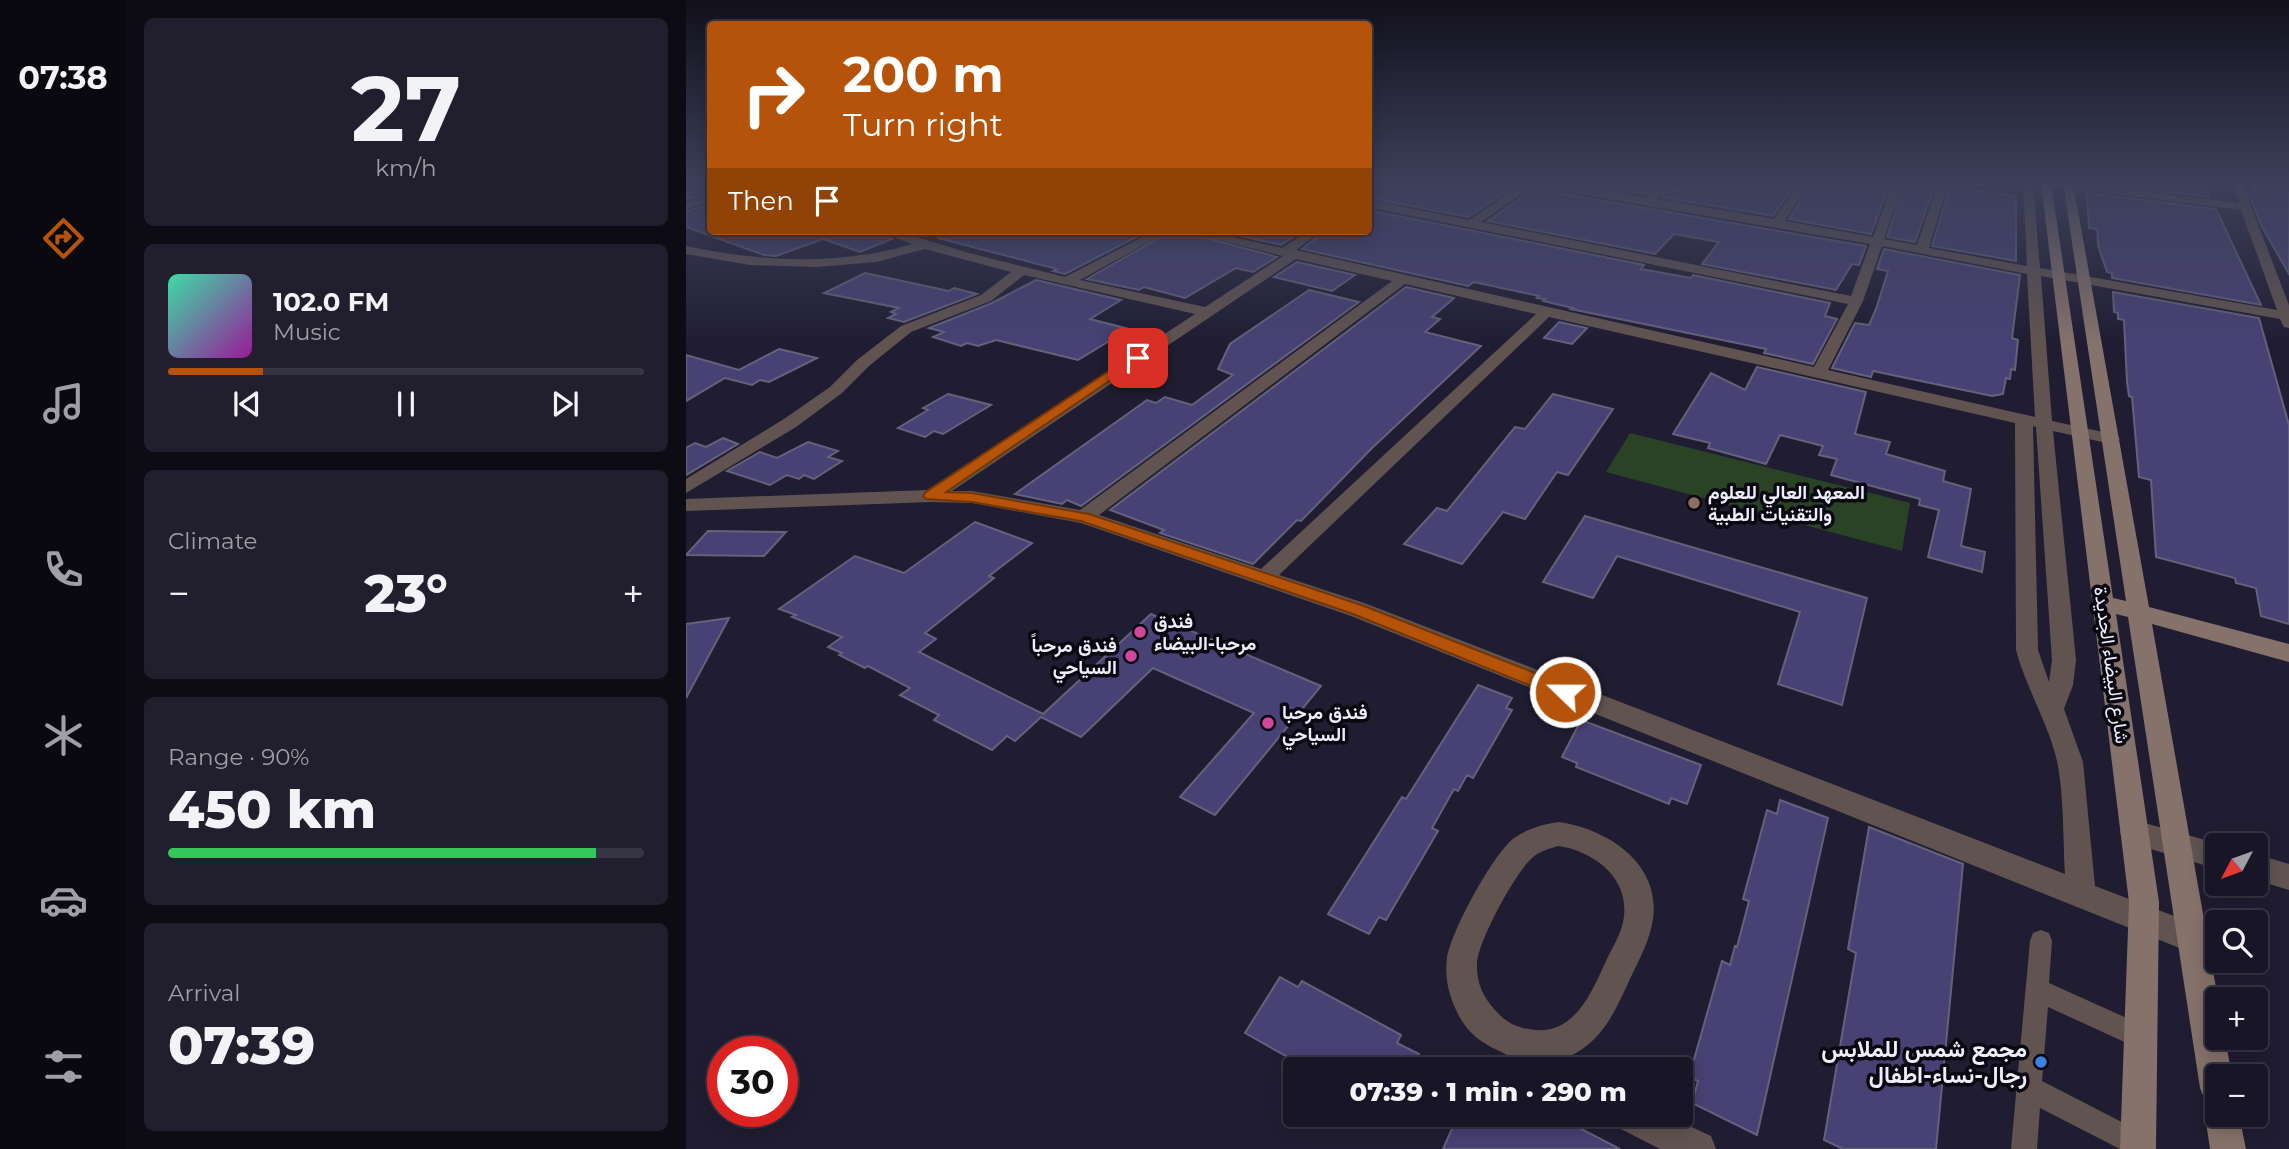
<!DOCTYPE html>
<html lang="en">
<head>
<meta charset="utf-8">
<style>
  body { margin:0; font-family:Montserrat,Vazirmatn,sans-serif; background:#211f2e; color:#f1f3f6; height:100vh; display:flex; flex-direction:column; font-size:26px; white-space:nowrap }
  * { box-sizing:border-box; margin:0 }
  p { font-size:23px; color:#9f9fa7 }
  .icon { flex:none; width:38px; height:38px; fill:none; stroke:currentColor; stroke-width:2; stroke-linecap:round; stroke-linejoin:round }
  .map { position:relative; flex:1; overflow:hidden }
  .panel { display:flex; flex-direction:column; gap:18px; padding:18px; background:#0d0c15; width:560px }
  .panel>* { flex:none }
  .guide { position:absolute; left:21px; top:21px; width:665px; height:214px; border-radius:7px; box-shadow:0 4px 18px #0003,0 0 0 2px #363543; background:#b45309; color:#fff; overflow:hidden }
  .needle { width:46px; rotate:229deg }
  .buttons { position:absolute; left:1519px; top:833px; display:grid; gap:14px }
  .buttons a { display:grid; place-items:center; width:63px; height:63px; border-radius:7px; background:#181626; box-shadow:0 4px 18px #0003,0 0 0 2px #363543; font-size:35px }
  .speed { position:absolute; left:21px; top:1036px; display:flex; gap:14px; font-size:35px; font-weight:700; text-align:center }
  .speed>* { display:grid; place-content:center; width:91px; height:91px; border-radius:50%; background:#181626; box-shadow:0 4px 18px #0003,0 0 0 2px #363543; line-height:1 }
  .speed .limit { border:10px solid #d22; background:#fff; color:#111 }
  .pin { position:absolute; display:grid; place-items:center; width:60px; height:60px; color:#fff; margin:-30px; border-radius:14px; box-shadow:0 4px 10px #0006 }
  .me { position:absolute; width:77px; margin:-38px; rotate:292deg; stroke-linejoin:round; filter:drop-shadow(0 0 5px #0008) }
  .turn { display:flex; align-items:center; gap:24px; height:147px; padding:0 21px; font-size:32px }
  .turn .icon { width:91px; height:91px; stroke-width:2.5 }
  .turn b { display:block; font-size:49px; line-height:60px }
  .then { display:flex; align-items:center; height:66px; padding:0 21px; background:#0003; gap:14px; font-size:26px }
  .big { font-size:52px; font-weight:800; line-height:1.1 }
  .panel .card { flex:1; display:flex; flex-direction:column; justify-content:center; gap:10px; min-width:0; padding:0 24px; border-radius:10px; background:#211f2e }
  .panel .dial { align-items:center; gap:0 }
  .dial b { font-size:91px; line-height:1 }
  .song { display:flex; align-items:center; gap:21px }
  .cover { width:84px; height:84px; border-radius:10px; background:linear-gradient(135deg,hsl(160 70% 55%),hsl(300 70% 35%)) }
  .played { height:7px; border-radius:4px; background:linear-gradient(90deg,#b45309 20%,#363543 20%) }
  .keys { display:flex; justify-content:space-around; direction:ltr }
  .heat { display:flex; justify-content:space-between; align-items:center; font-size:38px; direction:ltr }
  .charge { height:10px; border-radius:5px; background:linear-gradient(90deg,#34c759 90%,#363543 0) }
  .trip { position:absolute; left:597px; top:1057px; width:410px; height:70px; border-radius:7px; background:#181626; box-shadow:0 4px 18px #0003,0 0 0 2px #363543; font-weight:800; line-height:70px; text-align:center }
  main { display:flex; flex:1; min-height:0 }
  .dock { display:flex; flex-direction:column; width:126px; justify-content:space-around; align-items:center; background:#0a090f; color:#9f9fa7 }
  .dock .icon { width:49px; height:49px }
  .dock .active { color:#b45309 }
  .dock b { font-size:32px; color:#f1f3f6 }
  .map>svg:first-child { display:block }
  .green { fill:#2a4325 }
  .building { fill:#484174; stroke:#64627b; stroke-width:2 }
  .lines { fill:none; stroke-linecap:round; stroke-linejoin:round }
  .lane { fill:#615450; fill-rule:evenodd }
  .street { fill:#615450; fill-rule:evenodd }
  .secondary { fill:#85726b; fill-rule:evenodd }
  .route { fill:#b45309; stroke:#753606; stroke-width:2 }
  .education-dot { fill:#8d6e63; stroke:#0a0912; stroke-width:2.5 }
  .hotel-dot { fill:#d1479c; stroke:#0a0912; stroke-width:2.5 }
  .shop-dot { fill:#3f7fe0; stroke:#0a0912; stroke-width:2.5 }
  .labels { text-anchor:middle; stroke-width:7; stroke-linejoin:round; paint-order:stroke }
  .poi-label { font-size:19px; font-weight:bold; fill:#eeedfc; stroke:#0a0912; text-anchor:start }
  .street-label { font-size:19px; fill:#eeedfc; stroke:#0a0912 }
  .near-poi-label { font-size:23px; font-weight:bold; fill:#eeedfc; stroke:#0a0912; text-anchor:end }
</style>
</head>
<body>
<main>
<nav class="dock">
<b>07:38</b>
<svg class="icon active" aria-label="directions" viewBox="0 0 24 24"><path d="M12 3l9 9-9 9-9-9zM9 14v-3h6M13 9l2 2-2 2"/></svg>
<svg class="icon" aria-label="music" viewBox="0 0 24 24"><path d="M9 18V5l10-2v13"/><circle cx="6" cy="18" r="3"/><circle cx="16" cy="16" r="3"/></svg>
<svg class="icon" aria-label="phone" viewBox="0 0 24 24"><path d="M5 4h4l2 5-3 2q2 4 5 5l2-3 5 2v4C11 20 4 13 5 4z"/></svg>
<svg class="icon" aria-label="climate" viewBox="0 0 24 24"><path d="M12 3v18M4 7l16 10M4 17L20 7"/></svg>
<svg class="icon" aria-label="car" viewBox="0 0 24 24"><path d="M5 17H2v-5l4-1 3-4h7l3 4 3 1v5h-3M9 17h6M6 11h13"/><circle cx="7" cy="17" r="2"/><circle cx="17" cy="17" r="2"/></svg>
<svg class="icon" aria-label="filters" viewBox="0 0 24 24"><path d="M4 7h16M4 17h16"/><circle cx="9" cy="7" r="2"/><circle cx="15" cy="17" r="2"/></svg>
</nav>
<section class="panel">
<div class="card dial"><b>27</b><p>km/h</p></div>
<div class="card">
<div class="song"><i class="cover"></i><div><b>102.0 FM</b><p>Music</p></div></div>
<div class="played"></div>
<div class="keys"><svg class="icon" aria-label="previous" viewBox="0 0 24 24"><path d="M18 5L8 12l10 7zM5 5v14"/></svg><svg class="icon" aria-label="pause" viewBox="0 0 24 24"><path d="M8 5v14M16 5v14"/></svg><svg class="icon" aria-label="next" viewBox="0 0 24 24"><path d="M6 5l10 7-10 7zM19 5v14"/></svg></div>
</div>
<div class="card"><p>Climate</p>
<div class="heat"><a>−</a><b class="big">23°</b><a>+</a></div>
</div>
<div class="card"><p>Range · 90%</p><b class="big">450 km</b><div class="charge"></div></div>
<div class="card"><p>Arrival</p><b class="big">07:39</b></div>
</section>
<div class="map">
<svg width="1603" height="1149" viewBox="0 0 1603 1149">
  <rect width="100%" height="100%" fill="#201d32"/>
  <polygon class="green" points="944,433 1224,503 1216,551 920,472"/>
  <g class="building">
    <polygon points="0,183 24,183 24,194 0,199"/>
    <polygon points="712,183 834,183 782,217 688,199"/>
    <polygon points="881,183 937,183 966,188 959,194"/>
    <polygon points="1012,183 1057,189 1062,183 1110,183 1087,216 976,197 983,190 1006,189"/>
    <polygon points="1126,183 1204,183 1185,234 1103,219"/>
    <polygon points="1219,183 1249,184 1229,242 1201,237"/>
    <polygon points="1408,183 1508,183 1517,184 1524,197"/>
    <polygon points="1568,183 1603,183 1603,274 1575,225 1562,192 1570,193"/>
    <polygon points="1264,187 1330,196 1330,261 1246,246"/>
    <polygon points="848,189 1180,246 1173,265 1166,264 1150,290 1016,264 1033,242 988,234 969,254 802,221"/>
    <polygon points="1401,193 1530,209 1575,305 1426,278 1426,273 1421,272 1412,245 1411,229 1403,228"/>
    <polygon points="24,205 24,231 191,231 206,239 174,252 137,239 90,256 78,255 0,227 0,211"/>
    <polygon points="682,210 958,265 955,269 1005,278 1007,275 1144,303 1139,316 1151,319 1127,364 1078,353 1080,349 885,309 887,308 857,301 859,299 851,298 853,296 788,282 782,286 616,249 639,231 682,231"/>
    <polygon points="253,231 462,231 379,274 367,271 371,269 252,238"/>
    <polygon points="485,231 494,231 591,257 567,272 550,268 499,298 458,287 453,290 401,279"/>
    <polygon points="531,231 617,231 595,245"/>
    <polygon points="1198,249 1334,275 1326,338 1332,340 1329,370 1325,369 1324,379 1320,378 1317,394 1306,396 1187,371 1185,377 1146,368 1169,323 1183,325 1190,309 1202,271 1191,269"/>
    <polygon points="611,262 669,275 646,291 588,277"/>
    <polygon points="179,273 263,291 268,288 291,294 218,322 202,318 210,314 205,312 213,308 138,293"/>
    <polygon points="350,280 435,300 404,319 443,329 392,360 310,340 292,346 281,343 275,346 247,337 258,332 243,328 306,303"/>
    <polygon points="720,287 768,298 746,317 754,319 739,332 795,346 686,448 615,521 611,520 567,564 474,533 478,530 424,510"/>
    <polygon points="623,290 673,302 395,506 381,500 376,504 329,494 461,400 470,403 479,397 506,405 547,375 532,369 544,344"/>
    <polygon points="1427,292 1573,318 1603,425 1603,624 1575,616 1570,588 1550,583 1549,578 1470,557 1465,480 1453,477 1446,397 1443,396 1441,382 1438,320 1432,319 1432,313 1428,312"/>
    <polygon points="873,322 901,328 886,344 858,338"/>
    <polygon points="93,349 131,358 83,382 74,380 66,385 39,378 0,401 0,355 53,370"/>
    <polygon points="1071,367 1180,392 1169,434 1204,442 1200,454 1259,471 1257,481 1285,489 1275,546 1299,552 1296,572 1242,557 1253,510 1233,505 1234,499 1145,475 1151,459 1133,455 1137,446 1094,435 1080,464 1022,448 1024,443 987,434 1025,373 1059,390"/>
    <polygon points="262,394 305,405 257,434 248,431 239,437 212,428 242,410 237,408"/>
    <polygon points="867,394 927,409 882,475 871,472 839,519 817,512 776,564 718,544 751,508 761,511 829,427 839,429"/>
    <polygon points="37,438 52,444 0,475 0,448 9,443 20,447"/>
    <polygon points="122,442 152,451 142,457 156,461 128,479 118,475 113,479 101,475 84,485 41,471 74,452 91,458"/>
    <polygon points="899,516 1181,598 1156,705 1092,684 1114,612 931,556 907,598 857,582"/>
    <polygon points="289,522 346,543 303,576 308,578 239,633 250,639 233,652 357,714 465,614 635,686 529,815 494,797 568,713 467,668 395,737 355,717 329,741 321,736 306,750 248,720 253,715 214,695 224,688 182,666 179,668 153,655 156,653 142,647 156,637 106,617 110,615 93,609 169,556 218,573"/>
    <polygon points="22,531 100,532 78,556 0,555"/>
    <polygon points="43,618 0,698 0,624"/>
    <polygon points="792,685 826,698 820,708 826,710 787,778 781,775 772,791 768,789 746,828 752,831 700,920 693,917 683,934 642,914 716,797 720,799"/>
    <polygon points="895,720 1015,765 1001,804 985,798 983,804 890,767 891,763 876,757"/>
    <polygon points="1094,800 1142,818 1071,1135 1006,1103 1012,1081 1003,1077 1036,961 1044,965 1049,946 1051,947 1063,901 1057,899 1081,810 1091,814"/>
    <polygon points="1183,827 1277,864 1250,1149 1157,1149 1138,1140 1170,953 1162,949"/>
    <polygon points="594,977 612,987 616,981 715,1035 711,1043 733,1054 725,1069 623,1069 559,1033"/>
    <polygon points="772,1115 868,1115 934,1149 757,1149"/>
  </g>
  <g class="lines">
    <polygon class="lane" points="1355,930 1363,933 1366,941 1363,983 1465,1029 1468,1038 1465,1047 1456,1050 1362,1007 1356,1081 1461,1135 1465,1144 1463,1149 1434,1149 1354,1108 1351,1149 1325,1149 1344,941 1347,933"/>
    <g class="street">
      <polygon points="697,183 710,183 682,199 682,191"/>
      <path d="M838 183H865L960 197 975 183H986L971 199 1088 219 1113 183H1123L1099 221 1187 237 1207 183H1217L1198 239 1231 245 1252 183H1262L1243 248 1341 266 1337 183H1347L1354 268 1591 310 1555 210 1365 186 1360 183H1389L1553 203 1546 183H1556L1603 305V328L1598 327 1594 319 1355 276 1366 421 1431 435 1434 439 1425 444 1367 431 1390 660 1387 685 1378 709 1397 762 1409 886 1517 927 1521 938 1517 949 1506 953 665 616 395 523 286 503 245 502 0 511V499L241 490 509 314 338 275 305 301 225 332 183 366 156 393 110 427 0 493V479L98 419 144 387 171 360 215 326 295 295 325 272 239 249 190 262 131 267 64 265 0 254V246C75 262 152 266 226 244L193 231H211L283 253 379 277 468 231H483L394 280 519 307 597 256 497 231H519L596 248 622 231H636L610 250 1128 367 1162 304 682 207V200L783 220ZM847 186 1184 244 1165 296 795 222ZM1196 246 1341 274 1349 417 1142 370 1177 301ZM610 259 706 281 394 510 286 491H266ZM719 284 850 314 575 569 413 515ZM863 317 1329 423 1330 650C1340 688 1362 722 1371 761 1378 794 1377 840 1379 874L681 604 593 575ZM1347 426 1350 427 1366 660 1363 682 1352 650Z"/>
      <polygon points="24,196 24,202 0,209 0,202"/>
      <polygon points="1448,820 1537,845 1531,845 1531,869 1438,841 1434,832 1438,823"/>
      <path d="M873 822C921 829 975 863 967 919 964 940 953 960 944 979 927 1016 914 1046 873 1061L877 1069H838C819 1046 793 1052 773 1016 764 999 758 979 761 959 764 933 807 854 828 838 841 829 857 824 873 822ZM873 846C910 852 946 880 937 922 934 936 926 948 920 961 906 991 890 1033 850 1030 833 1029 820 1023 809 1010 796 996 790 981 791 962 793 940 828 875 845 859 853 851 862 849 873 846Z"/>
      <polygon points="1570,854 1603,864 1603,890 1570,880"/>
      <polygon points="926,1115 980,1115 1025,1136 1030,1149 974,1149 931,1127"/>
    </g>
    <polygon class="secondary" points="1355,183 1365,183 1427,598 1440,601 1377,183 1387,183 1463,607 1603,644 1603,662 1466,624 1532,999 1531,1038 1539,1038 1546,1076 1531,1076 1531,1115 1553,1115 1560,1149 1524,1149 1519,1115 1524,1102 1519,1100 1514,1088 1442,617 1430,614 1473,902 1470,1149 1434,1149 1443,902"/>
  </g>
  <linearGradient id="sky" x2="0" y2="1"><stop stop-color="#12101c"/><stop offset="0.53" stop-color="#3c405a"/><stop offset="1" stop-color="#3c405a" stop-opacity="0"/></linearGradient>
  <rect width="1603" height="344" fill="url(#sky)"/>
  <polygon class="route" points="447,355 457,358 260,492 286,493 403,514 678,606 885,687 888,692 885,697 873,697 667,614 395,521 286,502 240,499 237,496 240,492"/>
  <circle class="education-dot" cx="1008" cy="503" r="7"/>
  <g class="hotel-dot">
    <circle cx="454" cy="632" r="7"/>
    <circle cx="445" cy="656" r="7"/>
    <circle cx="582" cy="723" r="7"/>
  </g>
  <circle class="shop-dot" cx="1355" cy="1062" r="7"/>
  <g class="labels">
    <g class="poi-label">
      <text x="1022" y="499">المعهد العالي للعلوم<tspan x="1022" dy="22">والتقنيات الطبية</tspan></text>
      <text x="468" y="628">فندق<tspan x="468" dy="22">مرحبا-البيضاء</tspan></text>
      <text x="431" y="652" text-anchor="end">فندق مرحباً<tspan x="431" dy="22">السياحي</tspan></text>
      <text x="596" y="719">فندق مرحبا<tspan x="596" dy="22">السياحي</tspan></text>
    </g>
    <g class="street-label">
      <text transform="translate(1426 665) rotate(82)" y="7">شارع البيضاء الجديدة</text>
    </g>
    <g class="near-poi-label">
      <text x="1341" y="1057">مجمع شمس للملابس<tspan x="1341" dy="26">رجال-نساء-اطفال</tspan></text>
    </g>
  </g>
</svg>
<div class="buttons">
<a><svg class="needle" viewBox="-14 -14 28 28"><path d="M0-13l5 13h-10z" fill="#e53935"/><path d="M0 13l5-13h-10z" fill="#9f9fa7"/></svg></a>
<a><svg class="icon" aria-label="search" viewBox="0 0 24 24"><circle cx="10" cy="10" r="6"/><path d="M15 15l6 6"/></svg></a>
<a>+</a>
<a>−</a>
</div>
<div class="speed"><div class="limit">30</div></div>
<div class="pin" style="left:452px;top:358px;background:#d93025"><svg class="icon" aria-label="arrive" viewBox="0 0 24 24"><path d="M6 21V4h12l-3 4 3 4H6"/></svg></div>
<svg class="me" style="left:879px;top:692px" viewBox="-20 -20 40 40"><circle r="17" fill="#b45309" stroke="#fff" stroke-width="3"/><path d="M0-11L8 9 0 5-8 9z" fill="#fff"/></svg>
<div class="trip">07:39 · 1 min · 290 m</div>
<div class="guide">
<div class="turn"><svg class="icon" aria-label="right" viewBox="0 0 24 24"><path d="M7 20v-9h11M14 6l5 5-5 5"/></svg><div><b>200 m</b>Turn right</div></div>
<div class="then">Then<svg class="icon" aria-label="arrive" viewBox="0 0 24 24"><path d="M6 21V4h12l-3 4 3 4H6"/></svg></div>
</div>
</div>
</main>
</body>
</html>
